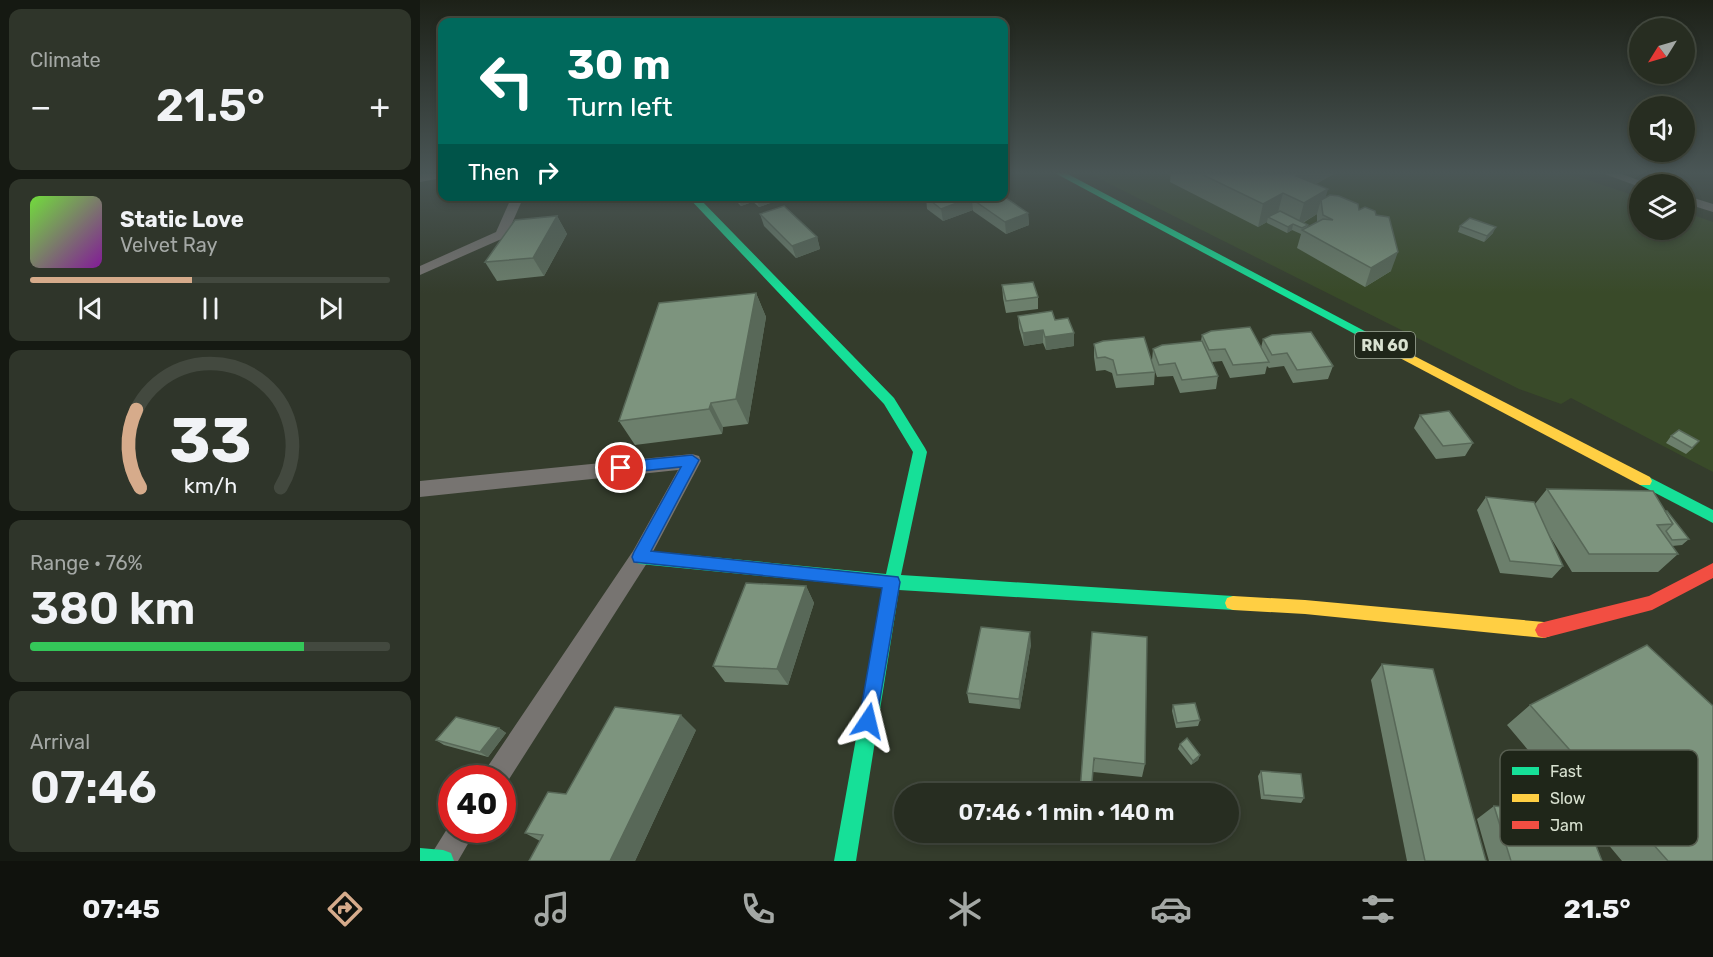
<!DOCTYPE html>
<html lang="en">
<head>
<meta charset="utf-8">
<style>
  body { margin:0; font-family:Rubik,sans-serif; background:#2f352a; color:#f1f3f6; height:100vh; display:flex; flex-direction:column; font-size:22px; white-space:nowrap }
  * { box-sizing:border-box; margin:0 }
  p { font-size:20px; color:#a4a8a5 }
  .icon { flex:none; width:33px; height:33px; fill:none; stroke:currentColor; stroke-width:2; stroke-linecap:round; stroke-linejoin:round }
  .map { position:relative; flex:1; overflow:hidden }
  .side { display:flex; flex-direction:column; gap:9px; padding:9px; background:#151912; width:420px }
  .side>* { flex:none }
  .top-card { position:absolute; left:18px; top:18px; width:570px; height:183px; border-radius:12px; box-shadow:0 3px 9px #0003,0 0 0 2px #43493f; background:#00695c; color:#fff; overflow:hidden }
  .needle { width:39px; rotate:233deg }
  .tools { position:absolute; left:1209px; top:18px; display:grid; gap:12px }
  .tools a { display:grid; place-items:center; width:66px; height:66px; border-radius:50%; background:#272d21; box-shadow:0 3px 9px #0003,0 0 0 2px #43493f; font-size:30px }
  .speed { position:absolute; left:18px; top:765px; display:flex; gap:12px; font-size:30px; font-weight:700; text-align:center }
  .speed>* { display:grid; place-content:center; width:78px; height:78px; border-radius:50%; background:#272d21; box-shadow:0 3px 9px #0003,0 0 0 2px #43493f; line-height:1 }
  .speed .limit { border:9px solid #d22; background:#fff; color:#111 }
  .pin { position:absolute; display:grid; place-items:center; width:51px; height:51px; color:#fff; margin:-26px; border:3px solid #fff; border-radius:50%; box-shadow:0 2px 6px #0007 }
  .me { position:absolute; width:66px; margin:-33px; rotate:10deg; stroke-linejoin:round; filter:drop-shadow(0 0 4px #0008) }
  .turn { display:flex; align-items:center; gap:21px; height:126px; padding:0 30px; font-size:27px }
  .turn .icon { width:78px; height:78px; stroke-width:2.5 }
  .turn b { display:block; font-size:42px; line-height:51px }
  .then { display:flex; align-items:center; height:57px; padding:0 30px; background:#0003; gap:12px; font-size:22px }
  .big { font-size:45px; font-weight:600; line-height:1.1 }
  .side .tile { flex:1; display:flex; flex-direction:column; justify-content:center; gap:9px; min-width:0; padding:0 21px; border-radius:12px; background:#2f352a }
  .side .dial { align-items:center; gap:0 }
  .dial svg { height:156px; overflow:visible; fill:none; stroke:#43493f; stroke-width:7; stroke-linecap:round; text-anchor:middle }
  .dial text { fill:#f1f3f6; stroke:none }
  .song { display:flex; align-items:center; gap:18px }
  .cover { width:72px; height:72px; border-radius:9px; background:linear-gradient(135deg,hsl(100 70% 55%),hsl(290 70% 35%)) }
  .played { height:6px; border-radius:3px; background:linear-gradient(90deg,#d6ab8b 45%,#43493f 45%) }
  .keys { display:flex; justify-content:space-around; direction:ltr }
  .heat { display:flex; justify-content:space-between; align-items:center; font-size:33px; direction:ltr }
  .charge { height:9px; border-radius:4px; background:linear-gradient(90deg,#34c759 76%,#43493f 0) }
  .trip { position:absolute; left:474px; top:783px; width:345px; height:60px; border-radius:30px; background:#272d21; box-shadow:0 3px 9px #0003,0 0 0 2px #43493f; font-weight:600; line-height:60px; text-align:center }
  .tabs { display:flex; height:96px; justify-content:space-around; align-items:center; background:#10120d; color:#a4a8a5 }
  .tabs .icon { width:42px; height:42px }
  .tabs .on { color:#d6ab8b }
  .tabs b { font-size:27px; color:#f1f3f6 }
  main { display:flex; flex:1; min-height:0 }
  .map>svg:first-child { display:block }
  .built { fill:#394a29 }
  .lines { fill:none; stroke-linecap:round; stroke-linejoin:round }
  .street { fill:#777471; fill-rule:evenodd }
  .fast { fill:#16e098; fill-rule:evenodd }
  .slow { fill:#ffcf43; fill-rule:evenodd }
  .jam { fill:#f24e42; fill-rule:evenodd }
  .wall { fill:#6c7f6c; fill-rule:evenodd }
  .shaded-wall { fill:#586858 }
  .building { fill:#7d947e; stroke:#586858; stroke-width:1.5 }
  .route { fill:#1a73e8; stroke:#114b97; stroke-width:1.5 }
  .labels { text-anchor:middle; stroke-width:6; stroke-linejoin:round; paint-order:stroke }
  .shield { fill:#1f2619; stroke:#a1aa9a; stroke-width:1.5 }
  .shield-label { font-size:16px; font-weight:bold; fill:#d9e2d1 }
  .key { fill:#1f2619; stroke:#575e50; stroke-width:1.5 }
  .key-label { font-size:16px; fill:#d9e2d1 }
</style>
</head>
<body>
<main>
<section class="side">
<div class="tile"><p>Climate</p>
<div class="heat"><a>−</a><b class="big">21.5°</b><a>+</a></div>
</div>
<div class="tile">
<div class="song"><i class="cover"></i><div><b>Static Love</b><p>Velvet Ray</p></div></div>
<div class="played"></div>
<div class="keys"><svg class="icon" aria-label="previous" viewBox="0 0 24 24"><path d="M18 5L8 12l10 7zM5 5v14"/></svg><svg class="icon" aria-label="pause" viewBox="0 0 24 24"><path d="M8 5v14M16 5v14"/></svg><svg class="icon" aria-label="next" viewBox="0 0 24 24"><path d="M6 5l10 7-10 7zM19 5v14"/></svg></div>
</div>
<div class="tile dial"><svg viewBox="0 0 100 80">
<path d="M14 69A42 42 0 1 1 86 69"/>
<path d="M14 69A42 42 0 0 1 12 29" stroke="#d6ab8b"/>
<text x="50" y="56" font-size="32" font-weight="700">33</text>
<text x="50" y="72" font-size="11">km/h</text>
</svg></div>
<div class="tile"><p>Range · 76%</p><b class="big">380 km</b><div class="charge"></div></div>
<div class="tile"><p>Arrival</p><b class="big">07:46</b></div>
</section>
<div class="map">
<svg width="1293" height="861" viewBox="0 0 1293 861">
  <rect width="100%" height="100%" fill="#343c2c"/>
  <polygon class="built" points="666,172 1144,172 1219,197 1220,230 1264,230 1265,212 1293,222 1293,472 1151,398 1141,404 1099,389"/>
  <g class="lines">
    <g class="street">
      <polygon points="22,172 22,178 0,182 0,174"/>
      <polygon points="1179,172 1197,172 1228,184 1220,184 1220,187"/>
      <polygon points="1264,195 1293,204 1293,212 1264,203"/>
      <polygon points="92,196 104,196 86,237 0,275 0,266 76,232"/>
      <polygon points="272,454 279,456 281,461 227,563 84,787 82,788 82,778 62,778 66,769 213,551 258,470 0,497 0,481"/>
      <polygon points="32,821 32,830 56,830 38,861 7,861"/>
    </g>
    <g class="fast">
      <polygon points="633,172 644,172 971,345 965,349 961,348"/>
      <polygon points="267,196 277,196 474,398 505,448 507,452 481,575 813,596 819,598 821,603 819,608 813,610 479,590 436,861 414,861 463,588 220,564 214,562 212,557 214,552 220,550 466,574 493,452 464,404"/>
      <polygon points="1225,475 1293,510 1293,523 1220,485 1218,481 1220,477"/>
      <polygon points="0,848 23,850 31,853 34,861 0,861"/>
    </g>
    <g class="slow">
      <polygon points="965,341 1230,477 1232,481 1230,485 1220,485 961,348 959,345 961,342"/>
      <polygon points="813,596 885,600 1124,622 1130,624 1133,630 1130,636 1124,638 885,614 813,610 807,608 805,603 807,598"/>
    </g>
    <polygon class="jam" points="1293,563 1293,578 1232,610 1124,638 1118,636 1115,630 1118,624 1124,622 1229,596"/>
  </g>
  <g class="wall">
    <path d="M751 172H917L896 184 905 197 939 210 971 271 945 287 877 248 881 234 872 230 867 233 847 223V222L838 227 750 182ZM897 214V223L888 227 883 223Z"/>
    <polygon points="315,196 369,196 339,207 331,200 332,202 321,206 317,202"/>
    <polygon points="583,196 608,213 609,225 586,234 553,211 553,210 523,221 507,209 506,197"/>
    <polygon points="340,214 397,237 400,249 376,258 344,226"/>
    <polygon points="137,216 147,234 124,276 77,281 65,262"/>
    <polygon points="1040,226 1073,233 1064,242 1038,232"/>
    <polygon points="582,285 618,297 618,309 586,313 583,298"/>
    <polygon points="336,293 346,317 328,424 303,427 302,434 215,445 199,421"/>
    <polygon points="598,316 635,320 654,346 626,350 623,343 604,346 599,328"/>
    <polygon points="782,335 841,348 843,339 913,366 908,379 873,383 864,366 849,368 847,366 845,374 810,378 802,361 792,362 798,376 796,389 760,393 753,376 737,377 735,371 734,385 696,388 692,373 685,370 676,371 674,357 674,344 732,360 733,349 781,341"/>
    <polygon points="1000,415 1053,443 1045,456 1016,459 994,428"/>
    <polygon points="1251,436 1273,448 1266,454 1246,443"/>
    <polygon points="1127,489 1245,511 1269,539 1262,545 1252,546 1258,554 1238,572 1152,572 1128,533 1143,566 1132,578 1080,573 1057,510 1066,497 1115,504"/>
    <polygon points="386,586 394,603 368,685 305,682 293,666"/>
    <polygon points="727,637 725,764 722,777 673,772 671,794 660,794"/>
    <polygon points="611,644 600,709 549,703 547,693"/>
    <polygon points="962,664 1066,861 987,861 951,680"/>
    <polygon points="753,705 780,720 778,726 756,728 752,711"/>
    <polygon points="1110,705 1293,861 1202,861 1166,818 1182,861 1069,861 1057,819 1074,806 1163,815 1087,725"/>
    <polygon points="79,728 86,733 68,757 24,745 16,740"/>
    <polygon points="276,730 215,861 109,861 120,841 105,833 146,794"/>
    <polygon points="760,744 780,755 778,760 771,765 758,749"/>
    <polygon points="841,771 884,798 881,803 841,799 838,776"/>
  </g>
  <g class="shaded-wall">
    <polygon points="883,172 917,172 872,197 876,176"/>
    <polygon points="908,189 902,210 901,200 897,214 878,225 884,203"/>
    <polygon points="863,193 857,216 848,217 847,222 838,227 843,204"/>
    <polygon points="330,196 332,202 321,206 319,200"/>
    <polygon points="335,196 369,196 339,207"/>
    <polygon points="555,196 562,196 552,199 553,210 523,221 521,209"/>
    <polygon points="608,213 609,225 586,234 585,222"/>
    <polygon points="137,216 147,234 124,276 113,258"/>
    <polygon points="873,224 872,230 867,233 868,227"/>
    <polygon points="1076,227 1073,233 1064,242 1067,236"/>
    <polygon points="397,237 400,249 376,258 372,246"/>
    <polygon points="978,252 971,271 945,287 951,268"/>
    <polygon points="336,293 346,317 328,424 316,399"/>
    <polygon points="623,330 623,343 604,346 603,333"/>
    <polygon points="654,333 654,346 626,350 625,337"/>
    <polygon points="291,403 303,427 302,434 289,409"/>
    <polygon points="386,586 394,603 368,685 357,669"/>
    <polygon points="610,632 611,644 600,709 599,699"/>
    <polygon points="261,715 276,730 215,861 190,861"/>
    <polygon points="79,728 86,733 68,757 60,752"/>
    <polygon points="780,755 778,760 771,765 773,761"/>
  </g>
  <g class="building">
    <polygon points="777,172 883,172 876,176 908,189 884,203 863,193 843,204"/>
    <polygon points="910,195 919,196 938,204 939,210 945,207 955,211 956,215 969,217 978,252 951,268 882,230 903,219 913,220 903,215 901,200"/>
    <polygon points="315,196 329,196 319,200"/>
    <polygon points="508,196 555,196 521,209 506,197"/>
    <polygon points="560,196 583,196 608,213 585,222 552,199"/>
    <polygon points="364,206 397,237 372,246 340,214"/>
    <polygon points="860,211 888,225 882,228 873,224 868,227 848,217"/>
    <polygon points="137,216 113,258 65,262 95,220"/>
    <polygon points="1050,218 1076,227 1067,236 1040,226"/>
    <polygon points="613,282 618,297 586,301 582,285"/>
    <polygon points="336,293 316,399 291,403 289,409 199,421 239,303"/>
    <polygon points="632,311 635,320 648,318 654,333 625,337 623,330 603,333 598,316"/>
    <polygon points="830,327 849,362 813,365 805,349 789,350 782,335 791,331"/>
    <polygon points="891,332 913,366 877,370 867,353 852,355 843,339 852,335"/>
    <polygon points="724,337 735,372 697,375 693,360 685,357 677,358 674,344 683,341"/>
    <polygon points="782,341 798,376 762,380 755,363 739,365 733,349 742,345"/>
    <polygon points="1029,411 1053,443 1023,446 1000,415"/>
    <polygon points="1259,430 1279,441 1272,448 1251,436"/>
    <polygon points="1127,489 1233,491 1253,524 1237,525 1258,554 1169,554"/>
    <polygon points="1066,497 1114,502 1143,566 1090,561"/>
    <polygon points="1245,511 1247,511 1269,539 1252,540 1246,531 1253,524"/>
    <polygon points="326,583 386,586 357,669 293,666"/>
    <polygon points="561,627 610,632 599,699 547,693"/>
    <polygon points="672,632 727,637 725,764 674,758 671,793 660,792"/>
    <polygon points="1227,645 1293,706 1293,861 1248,861 1110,705"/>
    <polygon points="962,664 1013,669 1066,861 1005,861"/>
    <polygon points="775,703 780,720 757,723 753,705"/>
    <polygon points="195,707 261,715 190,861 109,861 123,835 105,833 128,792 146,794"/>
    <polygon points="36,717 79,728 60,752 16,740"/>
    <polygon points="767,738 780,755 773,761 760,744"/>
    <polygon points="841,771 881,774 884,798 844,795"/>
    <polygon points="1074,806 1164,815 1182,861 1091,861"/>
  </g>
  <linearGradient id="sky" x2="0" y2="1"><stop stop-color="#1d2118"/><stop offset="0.59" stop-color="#4a5656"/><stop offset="1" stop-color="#4a5656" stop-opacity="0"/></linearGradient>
  <rect width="1293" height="293" fill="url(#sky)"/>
  <polygon class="route" points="272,455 279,460 231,551 478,577 480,582 455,728 448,731 442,728 439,721 462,588 214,562 212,557 214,552 261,467 201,473 194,468 201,462"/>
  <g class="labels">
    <rect class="shield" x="935" y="332" width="60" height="26" rx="4.5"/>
    <g class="shield-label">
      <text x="965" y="351">RN 60</text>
    </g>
  </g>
  <rect x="1080" y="750" width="198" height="96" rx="9" class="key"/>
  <rect x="1092" y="767" width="27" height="8" fill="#16e098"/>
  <rect x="1092" y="794" width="27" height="8" fill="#ffcf43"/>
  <rect x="1092" y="821" width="27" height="8" fill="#f24e42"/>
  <g class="key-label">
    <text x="1130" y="777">Fast</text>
    <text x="1130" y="804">Slow</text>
    <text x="1130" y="831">Jam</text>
  </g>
</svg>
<div class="tools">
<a><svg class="needle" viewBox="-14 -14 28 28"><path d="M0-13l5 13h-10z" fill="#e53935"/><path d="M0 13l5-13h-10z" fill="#a4a8a5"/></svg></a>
<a><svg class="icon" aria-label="sound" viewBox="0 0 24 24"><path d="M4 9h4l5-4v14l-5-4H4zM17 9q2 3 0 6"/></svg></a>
<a><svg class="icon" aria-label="layers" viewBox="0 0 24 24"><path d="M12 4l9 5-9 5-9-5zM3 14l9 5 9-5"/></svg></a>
</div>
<div class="speed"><div class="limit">40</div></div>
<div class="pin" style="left:201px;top:468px;background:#d93025"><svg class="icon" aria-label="arrive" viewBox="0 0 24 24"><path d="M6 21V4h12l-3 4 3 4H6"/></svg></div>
<svg class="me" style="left:448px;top:721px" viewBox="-20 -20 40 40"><path d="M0-17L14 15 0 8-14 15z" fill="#1a73e8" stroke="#fff" stroke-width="4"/></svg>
<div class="trip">07:46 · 1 min · 140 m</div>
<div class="top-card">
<div class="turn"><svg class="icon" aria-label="left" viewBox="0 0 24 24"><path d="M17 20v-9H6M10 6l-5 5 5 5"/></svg><div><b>30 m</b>Turn left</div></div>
<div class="then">Then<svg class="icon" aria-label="right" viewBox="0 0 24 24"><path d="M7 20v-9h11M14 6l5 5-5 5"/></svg></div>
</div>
</div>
</main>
<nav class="tabs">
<b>07:45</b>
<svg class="icon on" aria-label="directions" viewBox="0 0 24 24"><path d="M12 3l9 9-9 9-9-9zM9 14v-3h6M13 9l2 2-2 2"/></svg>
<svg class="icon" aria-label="music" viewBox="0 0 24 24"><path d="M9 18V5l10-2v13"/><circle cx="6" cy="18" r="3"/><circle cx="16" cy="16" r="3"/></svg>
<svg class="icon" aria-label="phone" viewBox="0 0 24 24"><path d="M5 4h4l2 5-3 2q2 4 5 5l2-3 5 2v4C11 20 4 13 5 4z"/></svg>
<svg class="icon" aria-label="climate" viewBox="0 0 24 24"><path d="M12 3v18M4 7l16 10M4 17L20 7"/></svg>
<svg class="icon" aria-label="car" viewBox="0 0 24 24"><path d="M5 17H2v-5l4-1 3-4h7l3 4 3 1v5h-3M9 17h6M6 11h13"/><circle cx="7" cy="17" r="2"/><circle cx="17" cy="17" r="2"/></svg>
<svg class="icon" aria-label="filters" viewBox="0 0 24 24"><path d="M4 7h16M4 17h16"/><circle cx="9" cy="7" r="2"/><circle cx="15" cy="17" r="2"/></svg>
<b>21.5°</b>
</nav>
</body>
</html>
